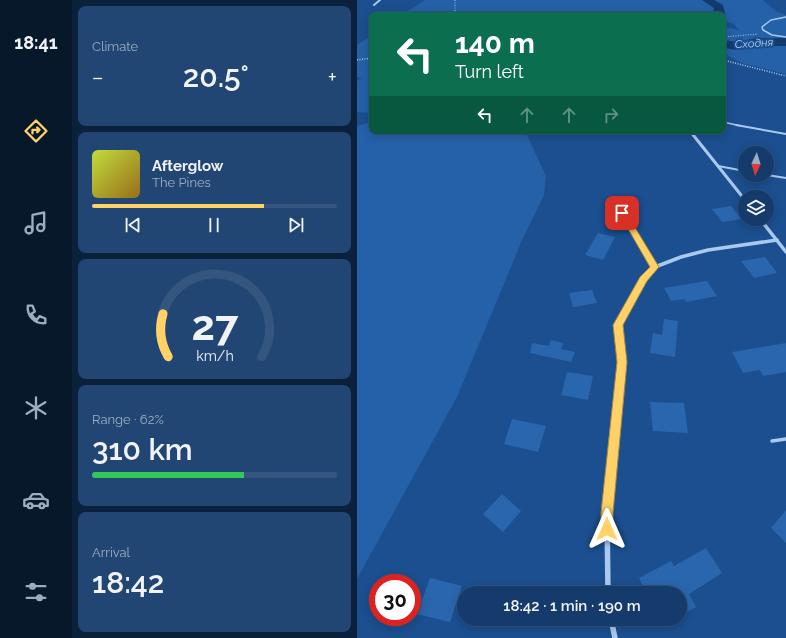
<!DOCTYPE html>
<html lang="en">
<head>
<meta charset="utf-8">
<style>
  body { margin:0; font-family:Raleway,sans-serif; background:#214673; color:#f1f3f6; height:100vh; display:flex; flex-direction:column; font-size:15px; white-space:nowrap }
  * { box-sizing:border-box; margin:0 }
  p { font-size:13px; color:#9dadc1 }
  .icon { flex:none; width:22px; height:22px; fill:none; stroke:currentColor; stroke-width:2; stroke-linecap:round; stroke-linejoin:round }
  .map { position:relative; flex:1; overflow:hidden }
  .details { display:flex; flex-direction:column; gap:6px; padding:6px; background:#0b203b; width:285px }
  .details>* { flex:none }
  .top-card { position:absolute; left:12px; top:12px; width:357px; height:122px; border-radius:8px; box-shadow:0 2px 10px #0003,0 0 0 1px #33557e; background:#0b6e4f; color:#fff; overflow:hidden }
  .needle { width:26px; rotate:184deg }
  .buttons { position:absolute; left:381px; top:146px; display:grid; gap:8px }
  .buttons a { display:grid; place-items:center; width:36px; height:36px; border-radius:50%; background:#143b6b; box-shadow:0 2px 10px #0003,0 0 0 1px #33557e; font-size:20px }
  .speed { position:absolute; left:12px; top:574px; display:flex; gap:8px; font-size:20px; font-weight:700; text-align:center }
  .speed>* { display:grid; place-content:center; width:52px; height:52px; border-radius:50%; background:#143b6b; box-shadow:0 2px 10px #0003,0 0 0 1px #33557e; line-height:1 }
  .speed .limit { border:6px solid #d22; background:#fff; color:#111 }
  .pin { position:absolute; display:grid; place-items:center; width:34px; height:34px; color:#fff; margin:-17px; border-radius:8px; box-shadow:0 2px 6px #0006 }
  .me { position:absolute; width:44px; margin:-22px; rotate:0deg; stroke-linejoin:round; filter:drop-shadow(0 0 3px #0008) }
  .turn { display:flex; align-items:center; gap:14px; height:84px; padding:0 20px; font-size:18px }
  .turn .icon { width:52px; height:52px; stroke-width:2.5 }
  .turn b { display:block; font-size:28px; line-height:34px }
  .lanes { display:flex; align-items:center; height:38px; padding:0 20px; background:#0003; justify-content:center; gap:20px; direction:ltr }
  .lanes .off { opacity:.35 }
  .big { font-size:30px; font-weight:600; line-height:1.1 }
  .details .widget { flex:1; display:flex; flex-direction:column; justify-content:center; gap:6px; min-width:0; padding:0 14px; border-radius:8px; background:#214673 }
  .details .dial { align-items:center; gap:0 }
  .dial svg { height:104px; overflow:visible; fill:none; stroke:#33557e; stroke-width:7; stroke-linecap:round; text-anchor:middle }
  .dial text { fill:#f1f3f6; stroke:none }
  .song { display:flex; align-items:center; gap:12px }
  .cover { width:48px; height:48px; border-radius:6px; background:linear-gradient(135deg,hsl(70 70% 55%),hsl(40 70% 35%)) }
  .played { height:4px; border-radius:2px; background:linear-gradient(90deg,#ffd166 70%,#33557e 70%) }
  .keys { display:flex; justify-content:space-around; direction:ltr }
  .heat { display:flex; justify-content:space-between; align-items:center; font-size:22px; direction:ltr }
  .charge { height:6px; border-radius:3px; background:linear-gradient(90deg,#34c759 62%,#33557e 0) }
  .trip { position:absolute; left:100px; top:586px; width:230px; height:40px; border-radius:20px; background:#143b6b; box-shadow:0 2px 10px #0003,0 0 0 1px #33557e; font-weight:600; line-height:40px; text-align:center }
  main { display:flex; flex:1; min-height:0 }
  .menu { display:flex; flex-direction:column; width:72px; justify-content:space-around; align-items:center; background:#08182b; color:#9dadc1 }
  .menu .icon { width:28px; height:28px }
  .menu .current { color:#ffd166 }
  .menu b { font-size:18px; color:#f1f3f6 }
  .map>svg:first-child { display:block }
  .green { fill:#2461a8 }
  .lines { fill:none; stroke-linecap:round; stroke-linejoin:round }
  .river { fill:#123a6d; fill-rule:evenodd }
  .building { fill:#2a66ad }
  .path-far1 { stroke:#a9c9ee; stroke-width:1; stroke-dasharray:1 1.5; stroke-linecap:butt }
  .path { stroke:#a9c9ee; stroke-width:1.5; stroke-dasharray:1 1.5; stroke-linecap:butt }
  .lane-far3 { stroke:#a9c9ee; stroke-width:1.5 }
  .lane-far2 { stroke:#a9c9ee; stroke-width:2 }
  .lane-far1 { stroke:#a9c9ee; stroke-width:2.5 }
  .lane { stroke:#a9c9ee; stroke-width:3.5 }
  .street-far4 { stroke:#a9c9ee; stroke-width:2 }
  .street-far3 { stroke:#a9c9ee; stroke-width:3 }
  .street-far2 { stroke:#a9c9ee; stroke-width:3.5 }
  .street-far1 { stroke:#a9c9ee; stroke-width:4.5 }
  .street { stroke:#a9c9ee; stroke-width:5.5 }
  .route { fill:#ffd166; stroke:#a68842 }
  .labels { text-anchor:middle; stroke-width:4; stroke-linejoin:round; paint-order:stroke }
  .far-water-label { font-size:11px; font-style:italic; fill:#b5d3f5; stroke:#1b4f8f }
</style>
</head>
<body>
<main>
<nav class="menu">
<b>18:41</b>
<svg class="icon current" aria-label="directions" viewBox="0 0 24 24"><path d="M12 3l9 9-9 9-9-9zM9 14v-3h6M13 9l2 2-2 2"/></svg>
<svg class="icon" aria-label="music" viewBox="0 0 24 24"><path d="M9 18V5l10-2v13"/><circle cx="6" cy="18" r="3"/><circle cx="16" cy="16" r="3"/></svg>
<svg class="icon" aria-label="phone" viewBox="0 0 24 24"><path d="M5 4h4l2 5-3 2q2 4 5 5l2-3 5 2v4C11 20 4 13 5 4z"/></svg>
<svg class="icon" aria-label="climate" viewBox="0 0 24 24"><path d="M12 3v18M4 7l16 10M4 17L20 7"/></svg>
<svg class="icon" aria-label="car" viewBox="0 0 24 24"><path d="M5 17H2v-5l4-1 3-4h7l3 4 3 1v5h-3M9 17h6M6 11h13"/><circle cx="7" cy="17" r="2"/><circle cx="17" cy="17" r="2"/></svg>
<svg class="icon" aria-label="filters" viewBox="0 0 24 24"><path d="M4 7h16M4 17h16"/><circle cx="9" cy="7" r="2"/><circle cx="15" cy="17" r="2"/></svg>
</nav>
<section class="details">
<div class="widget"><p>Climate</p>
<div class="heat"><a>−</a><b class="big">20.5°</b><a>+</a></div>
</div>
<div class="widget">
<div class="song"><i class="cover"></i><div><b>Afterglow</b><p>The Pines</p></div></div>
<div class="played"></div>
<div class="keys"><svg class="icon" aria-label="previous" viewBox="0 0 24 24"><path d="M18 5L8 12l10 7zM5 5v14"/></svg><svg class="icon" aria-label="pause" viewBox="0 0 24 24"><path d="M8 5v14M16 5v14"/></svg><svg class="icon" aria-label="next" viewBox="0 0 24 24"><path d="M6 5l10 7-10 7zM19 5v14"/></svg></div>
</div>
<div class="widget dial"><svg viewBox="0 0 100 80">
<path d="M14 69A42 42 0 1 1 86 69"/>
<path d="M14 69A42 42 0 0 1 10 36" stroke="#ffd166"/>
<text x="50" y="56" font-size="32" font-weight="700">27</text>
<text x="50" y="72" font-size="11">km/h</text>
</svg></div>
<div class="widget"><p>Range · 62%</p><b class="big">310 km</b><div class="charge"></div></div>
<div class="widget"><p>Arrival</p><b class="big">18:42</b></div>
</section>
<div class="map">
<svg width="429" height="638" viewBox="0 0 429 638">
  <rect width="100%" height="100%" fill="#1b4f8f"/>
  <g class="green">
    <polygon points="68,0 406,0 420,12 429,15 429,74 385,63 366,53 366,27 382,30 377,24 366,21 366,15 45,15"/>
    <polygon points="15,35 15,113 0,112 0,81 5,78 0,77 0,45"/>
    <polygon points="15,122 15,131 168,131 189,176 187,195 166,238 100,397 0,579 0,126"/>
  </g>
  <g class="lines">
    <g class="river">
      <polygon points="345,0 357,0 366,5 368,13 366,16 356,15 357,8"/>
      <polygon points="399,38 429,38 429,46 399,46 381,50 366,48 366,40 381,42"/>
    </g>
  </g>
  <g class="building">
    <polygon points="374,206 385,219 365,222 355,209"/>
    <polygon points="241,233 258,237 246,260 228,255"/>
    <polygon points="408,257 420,273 397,278 384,261"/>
    <polygon points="350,281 360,296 329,302 327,299 314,301 307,288"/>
    <polygon points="235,290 240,303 216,307 212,293"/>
    <polygon points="307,319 321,321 318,357 293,353 296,333 305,335"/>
    <polygon points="194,340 206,343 204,349 218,352 214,362 173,353 175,343 192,346"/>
    <polygon points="429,343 429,372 406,376 403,370 386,373 375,352"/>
    <polygon points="210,372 236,376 231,400 204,395"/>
    <polygon points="293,402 327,403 331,433 296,431"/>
    <polygon points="155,419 189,426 181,452 147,444"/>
    <polygon points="145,494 164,511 146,532 126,514"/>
    <polygon points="429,510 429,543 414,528"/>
    <polygon points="349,548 365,573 332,594 339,607 323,616 323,593 289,593 282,578 314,561 317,566"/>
    <polygon points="73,578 105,586 93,622 60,614"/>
  </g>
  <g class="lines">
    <g class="path-far1">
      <polyline points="98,0 98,15"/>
      <polyline points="366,37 401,34"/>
    </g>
    <g class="path">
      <polyline points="0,60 15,58"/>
      <polyline points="366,60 429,76"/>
    </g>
    <g class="lane-far3">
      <polyline points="429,17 414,20 405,27 406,30 415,35 429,37"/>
      <polyline points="366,122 384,126"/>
    </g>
    <g class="lane-far2">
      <polyline points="379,125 429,134"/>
      <polyline points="361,166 388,171"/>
      <polyline points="410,175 429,178"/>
    </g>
    <polyline class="lane-far1" points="265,213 298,267"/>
    <polyline class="lane" points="415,441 429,439"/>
    <polyline class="street-far4" points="17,5 23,0"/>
    <polyline class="street-far3" points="333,131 388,200"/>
    <g class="street-far2">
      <polyline points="403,219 429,252"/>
      <polyline points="262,324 286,279 298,267 324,257 351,250 420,240"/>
    </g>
    <polyline class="street-far1" points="255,463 265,362 262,323"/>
    <g class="street">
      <polyline points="251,593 250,513 255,462"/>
      <polyline points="254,619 258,638"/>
    </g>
  </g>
  <polygon class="route" points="263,211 268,211 302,267 290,281 266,325 270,362 256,513 256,529 255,534 250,536 246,534 244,529 244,513 260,362 256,325 283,277 293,267 262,213"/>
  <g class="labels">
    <g class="far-water-label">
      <text transform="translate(397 43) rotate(-4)" y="4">Сходня</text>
    </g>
  </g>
</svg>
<div class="buttons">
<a><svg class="needle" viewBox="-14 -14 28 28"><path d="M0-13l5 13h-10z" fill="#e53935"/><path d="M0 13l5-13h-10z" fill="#9dadc1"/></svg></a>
<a><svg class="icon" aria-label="layers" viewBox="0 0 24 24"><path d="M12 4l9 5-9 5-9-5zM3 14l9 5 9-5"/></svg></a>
</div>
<div class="speed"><div class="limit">30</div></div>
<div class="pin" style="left:265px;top:213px;background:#d93025"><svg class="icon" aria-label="arrive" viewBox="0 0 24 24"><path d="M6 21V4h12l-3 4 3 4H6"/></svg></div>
<svg class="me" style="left:250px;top:529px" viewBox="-20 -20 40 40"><path d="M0-17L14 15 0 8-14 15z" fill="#ffd166" stroke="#fff" stroke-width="4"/></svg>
<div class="trip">18:42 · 1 min · 190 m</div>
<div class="top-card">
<div class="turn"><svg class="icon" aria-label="left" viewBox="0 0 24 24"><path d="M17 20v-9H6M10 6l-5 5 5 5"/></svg><div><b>140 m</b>Turn left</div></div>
<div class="lanes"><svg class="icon" aria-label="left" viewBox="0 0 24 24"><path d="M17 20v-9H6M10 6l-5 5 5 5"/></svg><svg class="icon off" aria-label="ahead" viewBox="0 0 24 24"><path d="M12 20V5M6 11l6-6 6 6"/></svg><svg class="icon off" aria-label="ahead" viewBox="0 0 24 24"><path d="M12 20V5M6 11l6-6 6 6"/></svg><svg class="icon off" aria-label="right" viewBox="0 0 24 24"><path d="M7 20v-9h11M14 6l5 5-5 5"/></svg></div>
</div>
</div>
</main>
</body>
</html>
